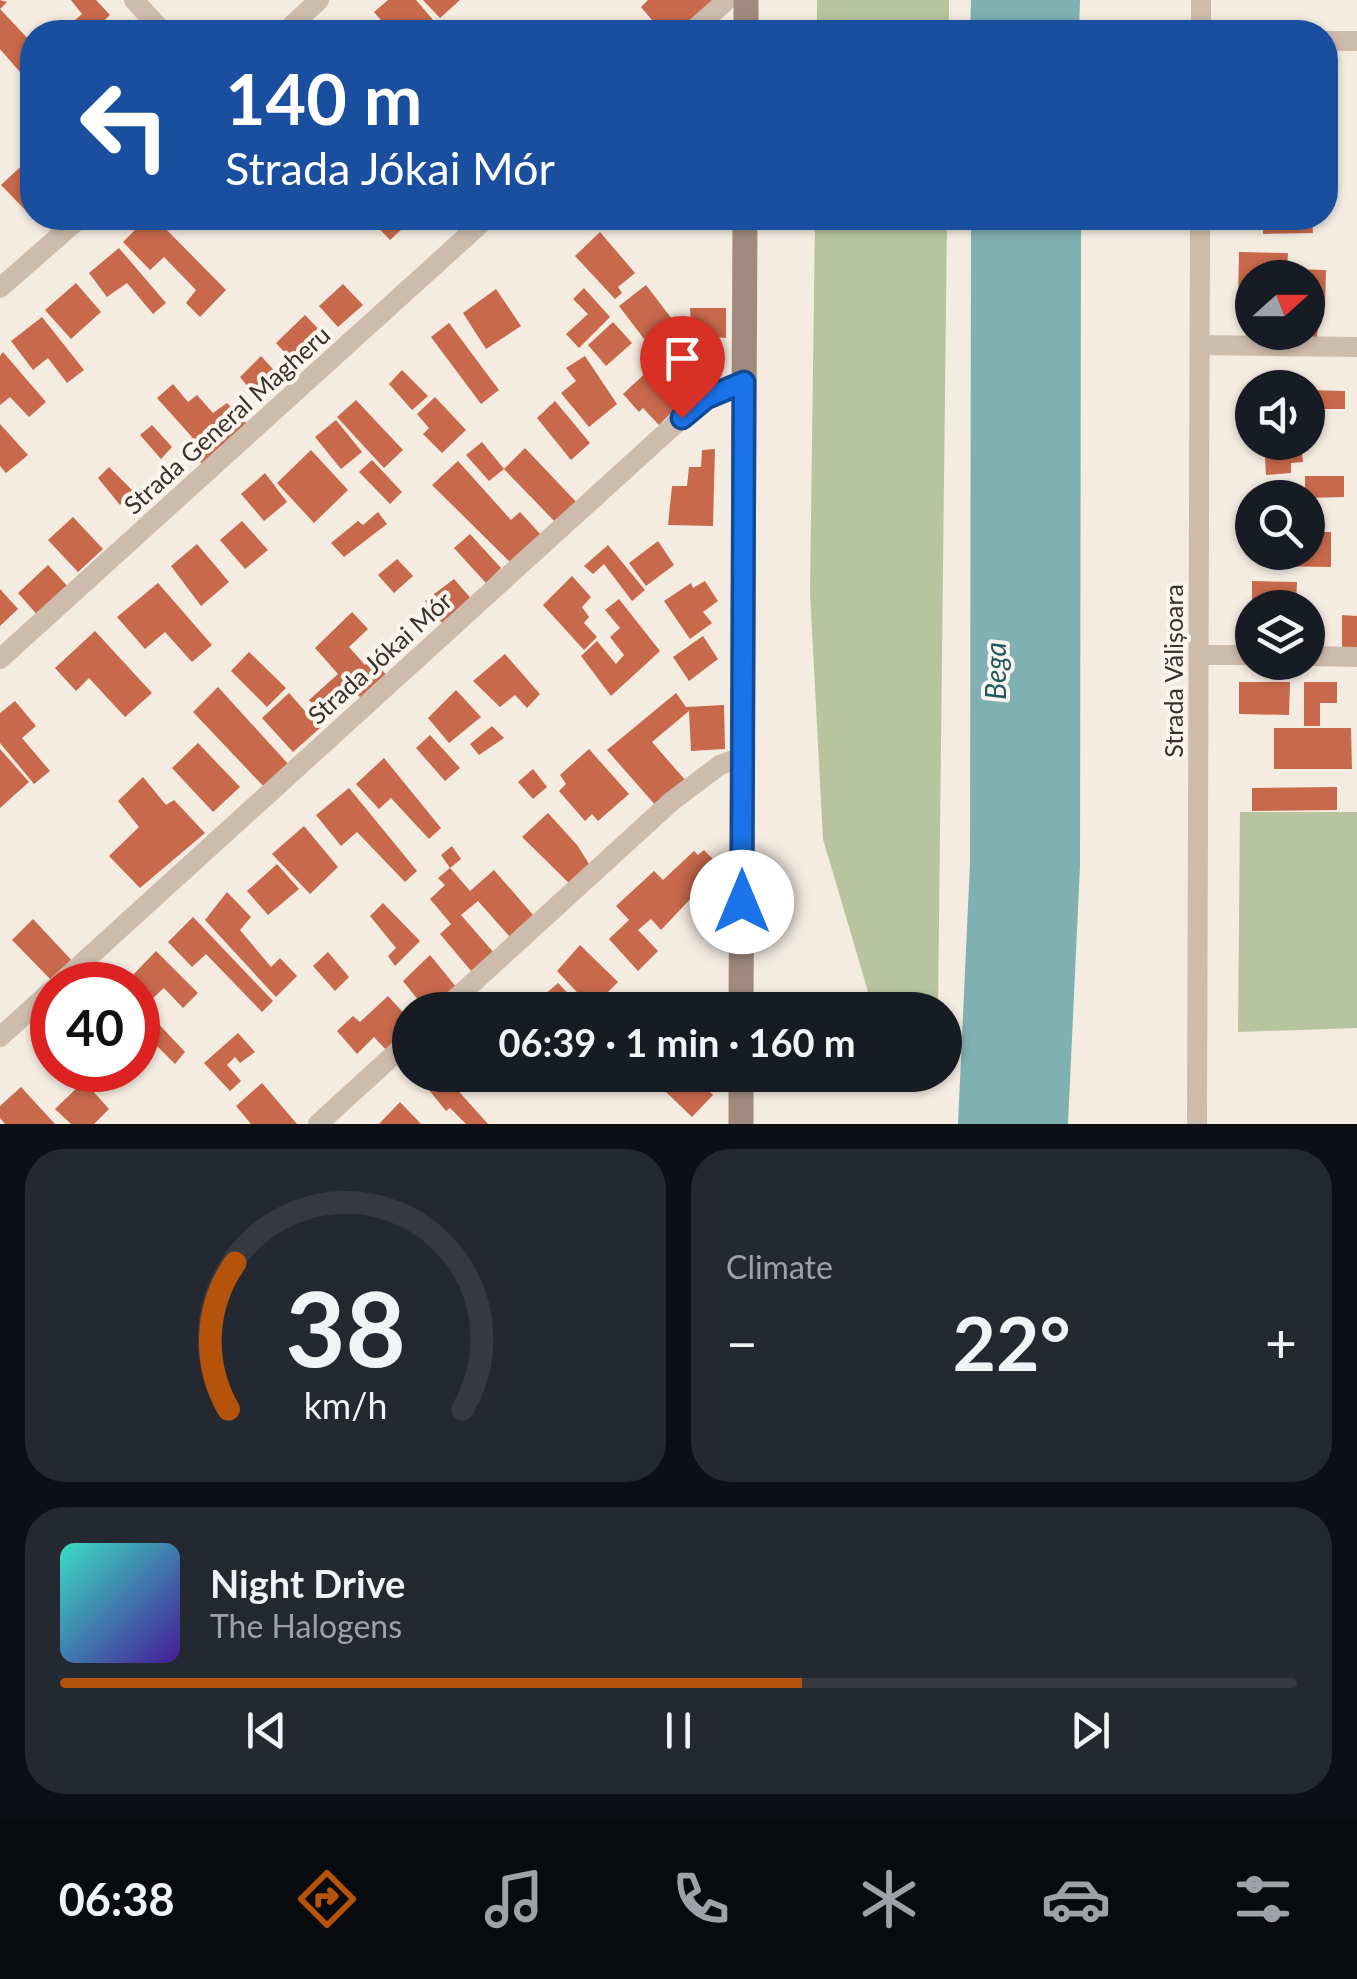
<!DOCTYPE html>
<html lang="en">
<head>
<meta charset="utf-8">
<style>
  body { margin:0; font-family:Lato,sans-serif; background:#242831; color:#f1f3f6; height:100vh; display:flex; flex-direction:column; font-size:38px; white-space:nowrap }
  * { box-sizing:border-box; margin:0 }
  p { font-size:32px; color:#9ea1a6 }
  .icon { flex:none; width:55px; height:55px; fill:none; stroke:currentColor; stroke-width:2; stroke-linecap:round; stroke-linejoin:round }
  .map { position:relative; height:1124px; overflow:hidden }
  .side { display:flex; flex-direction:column; gap:25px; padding:25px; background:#0d0f14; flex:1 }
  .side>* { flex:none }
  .top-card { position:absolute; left:20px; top:20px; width:1318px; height:210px; border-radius:40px; box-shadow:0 2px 8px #0004; background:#1a4fa0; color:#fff; overflow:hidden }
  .needle { width:65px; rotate:69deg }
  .controls { position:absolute; left:1235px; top:260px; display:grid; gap:20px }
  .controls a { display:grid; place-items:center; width:90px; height:90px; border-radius:50%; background:#171b24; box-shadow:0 2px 8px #0004; font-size:50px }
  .speed { position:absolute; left:30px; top:962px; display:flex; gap:20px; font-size:50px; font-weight:700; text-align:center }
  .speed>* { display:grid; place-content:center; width:130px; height:130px; border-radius:50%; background:#171b24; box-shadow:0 2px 8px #0004; line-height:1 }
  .speed .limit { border:15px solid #d22; background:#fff; color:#111 }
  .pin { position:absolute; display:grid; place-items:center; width:85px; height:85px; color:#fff; margin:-102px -42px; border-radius:50% 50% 50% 0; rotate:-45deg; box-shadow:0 0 10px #0007 }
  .pin .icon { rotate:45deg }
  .me { position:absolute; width:110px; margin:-55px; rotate:0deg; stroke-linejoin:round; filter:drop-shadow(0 0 8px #0008) }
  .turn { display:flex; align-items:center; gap:35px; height:210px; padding:0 40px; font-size:45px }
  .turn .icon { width:130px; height:130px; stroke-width:2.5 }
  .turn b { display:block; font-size:70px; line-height:85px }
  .big { font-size:75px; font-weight:700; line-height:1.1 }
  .side .tile { flex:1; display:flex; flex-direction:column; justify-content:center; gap:15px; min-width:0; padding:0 35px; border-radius:40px; background:#242831 }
  .side .dial { align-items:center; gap:0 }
  .dial svg { height:260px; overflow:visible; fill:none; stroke:#363941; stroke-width:7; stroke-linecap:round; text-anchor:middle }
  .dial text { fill:#f1f3f6; stroke:none }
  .song { display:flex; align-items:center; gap:30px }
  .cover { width:120px; height:120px; border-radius:15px; background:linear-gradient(135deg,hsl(170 70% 55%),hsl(260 70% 35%)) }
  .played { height:10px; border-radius:5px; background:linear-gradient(90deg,#b45309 60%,#363941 60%) }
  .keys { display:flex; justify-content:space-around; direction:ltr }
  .heat { display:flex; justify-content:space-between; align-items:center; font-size:55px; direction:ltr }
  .side .tiles { flex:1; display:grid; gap:25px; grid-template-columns:1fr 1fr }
  .tile:last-child { grid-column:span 2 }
  .trip { position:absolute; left:392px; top:992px; width:570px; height:100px; border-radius:50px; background:#171b24; box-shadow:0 2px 8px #0004; font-weight:700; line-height:100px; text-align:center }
  .menu { display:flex; height:160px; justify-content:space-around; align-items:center; background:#090b0e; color:#9ea1a6 }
  .menu .icon { width:70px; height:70px }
  .menu .active { color:#b45309 }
  .menu b { font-size:45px; color:#f1f3f6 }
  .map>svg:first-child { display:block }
  .green { fill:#b8c4a0 }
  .water { fill:#7fb0b2 }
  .building { fill:#c8694b }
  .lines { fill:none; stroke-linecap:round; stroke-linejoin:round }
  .street { stroke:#cdbbac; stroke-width:20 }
  .secondary { stroke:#a18a7d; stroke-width:25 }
  .route-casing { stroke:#114b97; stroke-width:25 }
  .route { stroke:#1a73e8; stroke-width:18 }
  .labels { text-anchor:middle; stroke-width:8; stroke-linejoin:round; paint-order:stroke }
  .street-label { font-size:25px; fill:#3b302b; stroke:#fbf5ee }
  .water-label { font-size:28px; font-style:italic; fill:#1f5a5e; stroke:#fbf5ee }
</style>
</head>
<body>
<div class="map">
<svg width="1357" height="1124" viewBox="0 0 1357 1124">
  <rect width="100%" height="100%" fill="#f4ebe1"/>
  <g class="green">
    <rect x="817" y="0" width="132" height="32"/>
    <path d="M815 218H947L938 1007C910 1013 893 1009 869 995L823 839 810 593Z"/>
    <polygon points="1240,812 1357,812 1357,1028 1238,1032"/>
  </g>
  <g class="water">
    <polygon points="971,0 1080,0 1079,32 970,32"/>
    <polygon points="971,218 1081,218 1080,866 1068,1124 958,1124 970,863"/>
  </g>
  <g class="building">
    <polygon points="0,0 7,2 0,9 32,43 32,86 0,49"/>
    <polygon points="71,0 96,0 110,15 96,28 100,32 62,32 82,14"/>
    <polygon points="388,0 416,0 440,28 435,32 413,32 408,27 402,32 391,32 374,12"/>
    <polygon points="423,0 460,0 440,18"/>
    <polygon points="648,0 717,0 677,32 669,27 662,32 641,7"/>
    <polygon points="30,158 32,162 32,217 1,185"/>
    <polygon points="147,218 155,218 226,290 200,317 186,303 196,290 164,257 150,270 123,242"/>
    <polygon points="369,218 414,218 390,240"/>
    <polygon points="1263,218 1312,218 1313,233 1263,234"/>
    <polygon points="600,232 635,273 618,287 622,293 615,299 575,256"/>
    <polygon points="119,248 166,303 153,314 127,283 107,297 89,273"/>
    <polygon points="1239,252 1288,253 1287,269 1326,270 1325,307 1308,306 1308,278 1252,278 1252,306 1238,305"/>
    <polygon points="76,283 101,312 71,339 45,310"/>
    <polygon points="343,284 363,305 338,327 319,306"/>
    <polygon points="646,285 707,365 680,386 619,306"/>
    <polygon points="584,288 610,317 579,348 566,334 588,314 573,299"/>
    <polygon points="496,289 521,326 486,349 463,313"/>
    <polygon points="690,308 726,308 726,338 692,334"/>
    <polygon points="1247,314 1252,314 1252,332 1308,332 1308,316 1318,316 1317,343 1246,340"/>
    <polygon points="305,315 326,337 296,365 276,343"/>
    <polygon points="42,317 84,370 67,383 48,358 33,370 11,341"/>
    <polygon points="613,322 632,343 606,366 588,345"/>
    <polygon points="449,323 499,390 481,404 431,337"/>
    <polygon points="3,352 46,402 29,417 10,397 0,405 0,356"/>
    <polygon points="261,356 283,380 260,402 240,377"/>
    <polygon points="585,356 617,404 589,427 561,393 576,381 566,368"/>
    <polygon points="652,367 684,400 659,425 643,408 639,412 623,394"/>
    <polygon points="402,370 428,396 412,410 389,384"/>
    <polygon points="173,384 188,402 197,395 213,413 227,403 250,427 205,468 186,443 192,437 157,398"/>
    <polygon points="1308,390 1345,391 1345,409 1308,409"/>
    <polygon points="435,397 466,430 442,453 423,434 429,428 417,414"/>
    <polygon points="356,400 403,450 384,468 337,417"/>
    <polygon points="555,401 590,443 571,460 537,418"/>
    <polygon points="336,420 362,452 341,469 315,437"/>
    <polygon points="0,424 28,455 6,473 0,466"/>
    <polygon points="152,425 172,447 161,459 140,435"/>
    <polygon points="482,442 504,469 489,481 466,455"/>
    <polygon points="1264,442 1301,442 1303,462 1291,463 1291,473 1266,475"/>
    <polygon points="525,448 581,507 560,527 504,469"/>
    <polygon points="715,449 713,526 668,525 672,486 687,486 689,467 701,467 702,450"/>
    <polygon points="311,450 348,490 314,523 277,483"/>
    <polygon points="372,460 402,492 390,504 359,472"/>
    <polygon points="458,461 511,520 520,512 543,537 513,565 432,485"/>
    <polygon points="109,467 133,491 120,505 98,478"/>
    <polygon points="265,473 287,502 264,521 241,494"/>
    <polygon points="1305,476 1344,476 1344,497 1305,498"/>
    <polygon points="378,512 387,524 344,557 331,543 358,521 363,525"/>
    <polygon points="73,517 103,549 78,572 48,540"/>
    <polygon points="242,521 268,550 245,569 220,540"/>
    <polygon points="1308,532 1331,532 1331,567 1269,566 1269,552 1308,552"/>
    <polygon points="470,534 501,568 486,583 454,548"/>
    <polygon points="658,541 674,565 646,586 629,563"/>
    <polygon points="197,544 229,582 201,606 171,566"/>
    <polygon points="608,545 645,590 632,601 604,564 593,574 584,566"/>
    <polygon points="397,559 413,576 394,593 378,575"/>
    <polygon points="48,565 70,589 40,618 18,593"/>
    <polygon points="572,576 591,597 582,607 589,617 584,623 597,637 584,650 543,605"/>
    <polygon points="454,579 474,602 445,627 425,601"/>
    <polygon points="705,581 718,601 703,612 712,623 690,639 664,601 691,583 693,588"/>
    <polygon points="1252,581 1297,582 1296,607 1252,606"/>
    <polygon points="158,583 212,645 192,662 165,632 145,649 117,617"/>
    <polygon points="0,589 18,609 0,626"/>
    <polygon points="619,599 660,651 611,696 581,656 597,641 616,664 624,655 610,637 620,628 605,610"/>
    <polygon points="352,612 368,629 349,647 365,665 372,659 391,680 366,703 357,694 328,720 309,700 338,674 315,648"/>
    <polygon points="1342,615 1357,616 1357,649 1342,649"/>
    <polygon points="95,631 152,693 125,717 89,678 76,691 55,668"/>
    <polygon points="703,636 718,659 689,681 673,657"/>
    <polygon points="249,652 286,688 267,707 231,671"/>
    <polygon points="505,654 540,694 527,708 515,695 500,707 473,681"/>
    <polygon points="1239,682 1290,682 1289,715 1239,714"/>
    <polygon points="1304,682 1337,682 1337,703 1320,703 1320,726 1304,726"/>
    <polygon points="218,687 290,766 266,789 193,712"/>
    <polygon points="456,690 481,717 449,743 428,718"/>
    <polygon points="289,693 320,728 293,752 262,718"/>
    <polygon points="676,693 686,707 724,705 725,749 691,751 689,711 652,742 686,781 657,807 607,750"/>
    <polygon points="15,701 36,726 22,738 50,771 34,784 0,743 0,713"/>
    <polygon points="492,726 504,738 479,755 470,744"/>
    <polygon points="1274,728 1351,728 1352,769 1274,769"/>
    <polygon points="430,735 460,768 445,781 416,748"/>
    <polygon points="198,743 240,787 213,812 172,768"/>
    <polygon points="0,749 29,782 0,808"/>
    <polygon points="589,749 629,794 598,821 592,814 585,821 559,791 566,784 560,775"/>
    <polygon points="384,758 441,828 429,839 391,798 379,809 356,784"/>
    <polygon points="533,769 547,787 533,799 518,782"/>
    <polygon points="143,777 166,805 174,800 205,833 140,888 109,856 139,827 118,801"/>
    <polygon points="1337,787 1337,810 1252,811 1252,788"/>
    <polygon points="349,788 417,871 405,882 357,832 341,846 316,815"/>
    <polygon points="548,813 577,845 591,867 571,885 522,837"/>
    <polygon points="304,826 338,867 310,894 272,854"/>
    <polygon points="452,846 461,859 450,868 441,855"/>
    <polygon points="704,850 713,859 705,869 711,877 661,930 651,919 638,930 658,951 638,971 609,939 629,920 616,906 654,871 663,880 694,851 698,855"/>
    <polygon points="277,864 299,889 268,915 247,891"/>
    <polygon points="450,868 470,891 494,870 534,916 510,937 478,901 461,915 494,953 472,972 440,934 451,924 430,899 445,885 438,878"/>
    <polygon points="227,892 251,917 240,930 271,967 280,958 297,976 276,997 205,920"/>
    <polygon points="383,903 420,941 395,966 388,956 396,948 370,916"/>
    <polygon points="193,917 273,1001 262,1012 206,954 192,967 168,942"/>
    <polygon points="33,919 75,964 56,985 12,940"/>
    <polygon points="580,945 618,982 592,1008 557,971"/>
    <polygon points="156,951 198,993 183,1008 164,988 152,999 131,977"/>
    <polygon points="328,952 349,977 335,991 313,966"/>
    <polygon points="430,955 457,988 434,1010 426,1010 403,981"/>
    <polygon points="558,983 584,1010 527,1010"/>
    <polygon points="388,996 410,1020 410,1035 390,1054 374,1037 357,1054 337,1031 353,1016 360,1022"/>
    <polygon points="138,1002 185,1052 175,1064 144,1033 138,1039"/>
    <polygon points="238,1033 255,1052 240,1063 235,1057 227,1065 241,1081 230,1091 204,1063"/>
    <polygon points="70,1070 96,1070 84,1081 109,1109 94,1124 71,1124 55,1109 81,1084"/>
    <polygon points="434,1075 444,1075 488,1124 466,1124 450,1108 446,1111 424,1084"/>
    <polygon points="683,1075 693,1075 713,1095 692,1117 666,1092"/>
    <polygon points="262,1083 297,1124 251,1124 236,1106"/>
    <polygon points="21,1087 55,1124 5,1124 0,1118 0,1106"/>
    <polygon points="400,1102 421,1124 379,1124"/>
  </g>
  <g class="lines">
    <g class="street">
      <polyline points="134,0 163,32"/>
      <polyline points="285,32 319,0"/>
      <polyline points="691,32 727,0"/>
      <polyline points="1201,32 1201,0"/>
      <polyline points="1325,41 1357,41"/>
      <polyline points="0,288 80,218"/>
      <polyline points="1200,345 1357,347"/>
      <polyline points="1199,655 1252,655"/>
      <polyline points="1308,656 1357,657"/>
      <polyline points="0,659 487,218"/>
      <polyline points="58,985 682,418 706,398 744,382"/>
      <polyline points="443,1010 672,801 720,765 742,757"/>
      <polyline points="0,1037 52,990"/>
      <polyline points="318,1124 410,1040"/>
      <polyline points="1197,1124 1200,218"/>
    </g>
    <g class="secondary">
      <polyline points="746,32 746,0"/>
      <polyline points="741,1010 745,218"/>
      <polyline points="741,1124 741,1075"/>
    </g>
  </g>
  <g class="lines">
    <defs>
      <polyline id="route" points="682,418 706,398 744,382 742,902"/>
    </defs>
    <use href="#route" class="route-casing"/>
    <use href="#route" class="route"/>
  </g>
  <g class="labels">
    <g class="street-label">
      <text transform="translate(227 420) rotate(-42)" y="9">Strada General Magheru</text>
      <text transform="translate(380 658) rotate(-42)" y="9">Strada Jókai Mór</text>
      <text transform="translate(1174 671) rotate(-90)" y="9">Strada Vălișoara</text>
    </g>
    <g class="water-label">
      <text transform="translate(996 671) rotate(-90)" y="10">Bega</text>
    </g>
  </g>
</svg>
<div class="controls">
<a><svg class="needle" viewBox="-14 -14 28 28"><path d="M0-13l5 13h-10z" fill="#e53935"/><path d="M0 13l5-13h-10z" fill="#9ea1a6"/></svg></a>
<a><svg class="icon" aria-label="sound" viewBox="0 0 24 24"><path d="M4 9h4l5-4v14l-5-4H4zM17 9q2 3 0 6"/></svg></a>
<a><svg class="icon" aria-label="search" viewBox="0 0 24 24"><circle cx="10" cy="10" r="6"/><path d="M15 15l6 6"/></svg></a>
<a><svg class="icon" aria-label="layers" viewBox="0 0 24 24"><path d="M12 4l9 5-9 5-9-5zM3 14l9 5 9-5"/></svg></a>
</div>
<div class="speed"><div class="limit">40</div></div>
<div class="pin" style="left:682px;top:418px;background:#d93025"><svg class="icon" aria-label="arrive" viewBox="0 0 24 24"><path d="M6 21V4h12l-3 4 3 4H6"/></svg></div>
<svg class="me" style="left:742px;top:902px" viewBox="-20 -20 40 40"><circle r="19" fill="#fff"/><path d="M0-13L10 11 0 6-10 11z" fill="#1a73e8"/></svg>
<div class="trip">06:39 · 1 min · 160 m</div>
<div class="top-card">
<div class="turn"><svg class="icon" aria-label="left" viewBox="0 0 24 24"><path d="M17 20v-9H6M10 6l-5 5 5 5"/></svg><div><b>140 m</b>Strada Jókai Mór</div></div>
</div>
</div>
<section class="side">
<div class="tiles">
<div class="tile dial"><svg viewBox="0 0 100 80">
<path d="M14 69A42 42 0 1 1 86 69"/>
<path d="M14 69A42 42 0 0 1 16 24" stroke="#b45309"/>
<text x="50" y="56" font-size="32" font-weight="700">38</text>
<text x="50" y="72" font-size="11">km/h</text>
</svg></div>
<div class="tile"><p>Climate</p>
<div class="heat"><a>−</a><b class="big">22°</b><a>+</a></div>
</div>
<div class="tile">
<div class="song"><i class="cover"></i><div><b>Night Drive</b><p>The Halogens</p></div></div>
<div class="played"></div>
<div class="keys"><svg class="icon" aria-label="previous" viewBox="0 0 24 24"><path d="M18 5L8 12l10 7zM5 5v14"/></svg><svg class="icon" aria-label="pause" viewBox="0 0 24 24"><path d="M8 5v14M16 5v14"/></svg><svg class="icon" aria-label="next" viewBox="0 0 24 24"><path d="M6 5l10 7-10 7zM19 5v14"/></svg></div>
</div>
</div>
</section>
<nav class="menu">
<b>06:38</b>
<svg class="icon active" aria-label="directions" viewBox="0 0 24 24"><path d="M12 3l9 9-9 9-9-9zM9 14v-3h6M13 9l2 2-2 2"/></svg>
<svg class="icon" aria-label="music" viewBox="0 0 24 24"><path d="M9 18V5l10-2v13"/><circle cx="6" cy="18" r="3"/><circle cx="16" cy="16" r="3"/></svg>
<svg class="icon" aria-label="phone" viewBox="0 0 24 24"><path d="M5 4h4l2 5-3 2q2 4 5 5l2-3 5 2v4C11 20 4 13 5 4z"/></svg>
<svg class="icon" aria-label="climate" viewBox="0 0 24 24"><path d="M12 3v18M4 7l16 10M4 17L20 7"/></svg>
<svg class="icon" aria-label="car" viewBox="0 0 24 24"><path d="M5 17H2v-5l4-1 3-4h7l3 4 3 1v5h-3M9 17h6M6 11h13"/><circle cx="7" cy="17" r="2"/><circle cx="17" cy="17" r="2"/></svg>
<svg class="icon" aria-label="filters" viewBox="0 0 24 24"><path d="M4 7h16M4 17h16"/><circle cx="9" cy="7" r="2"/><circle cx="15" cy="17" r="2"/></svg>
</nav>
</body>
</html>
